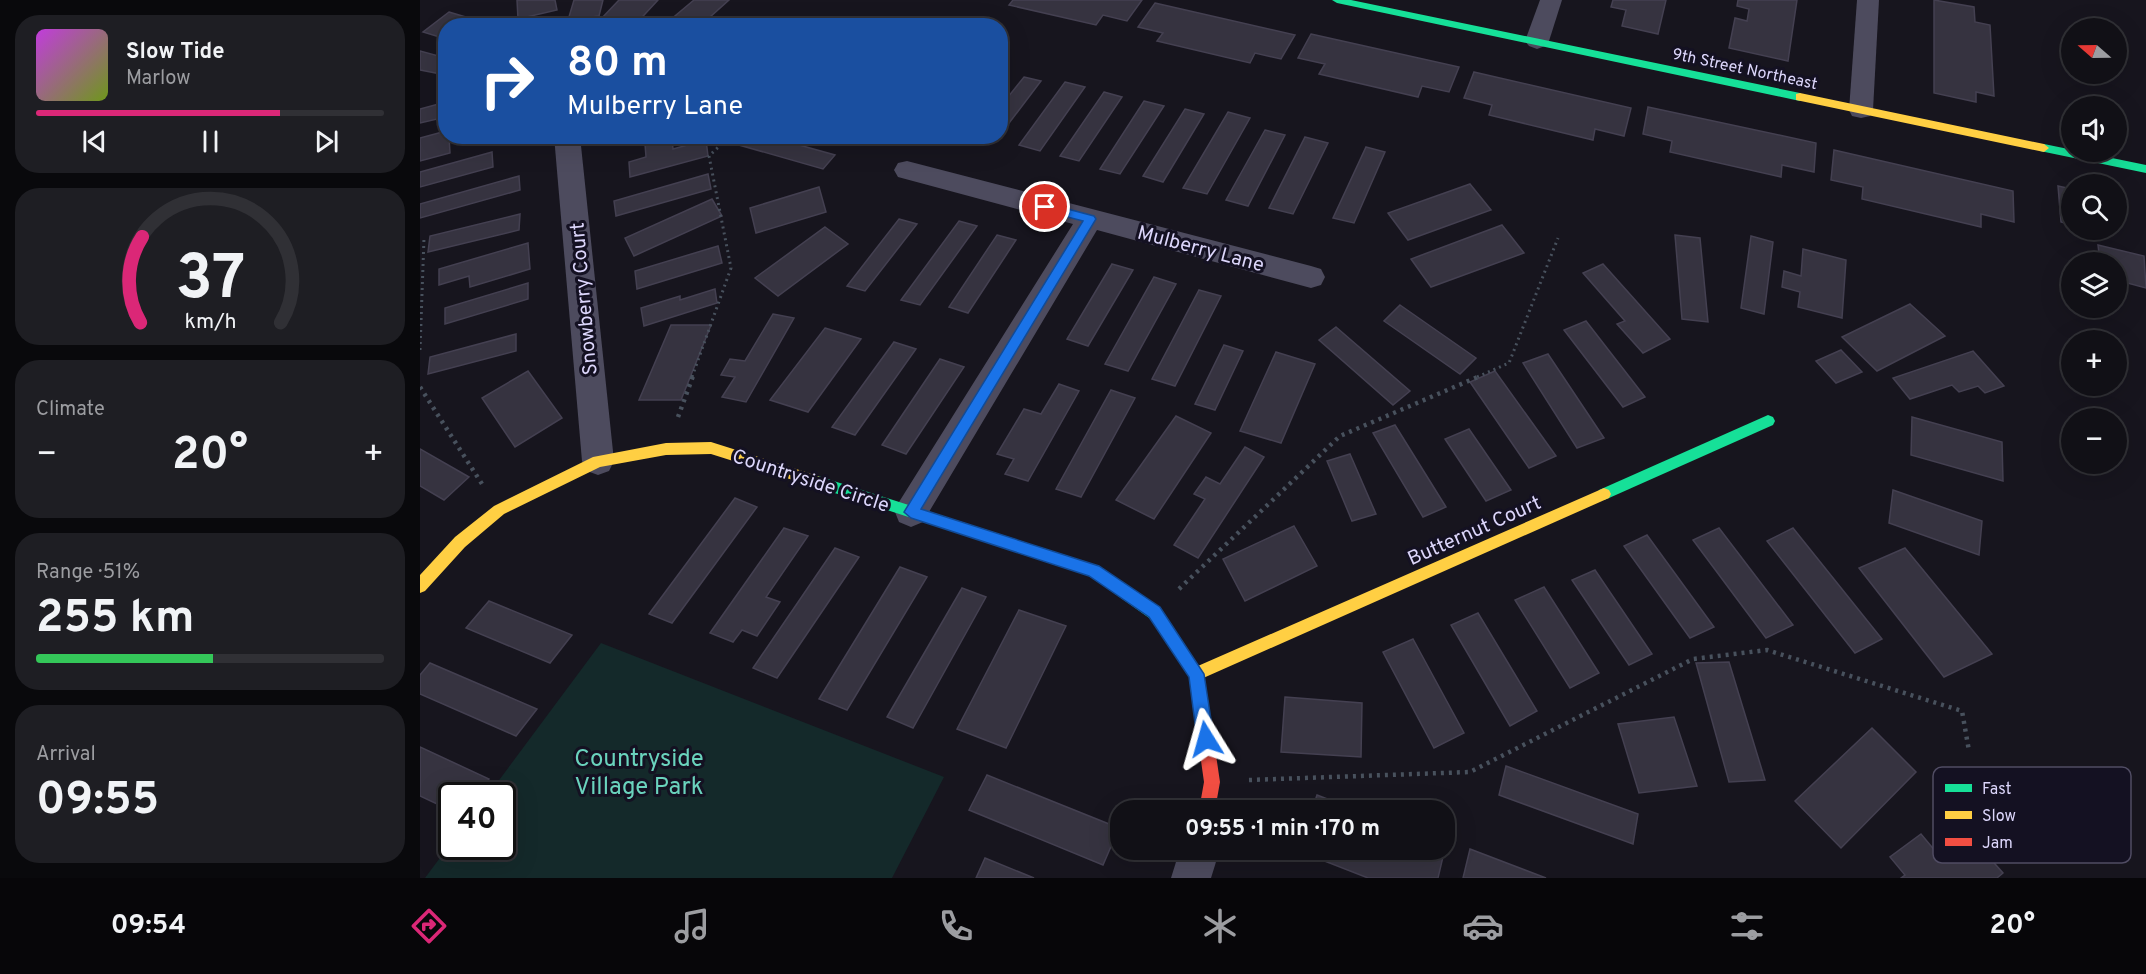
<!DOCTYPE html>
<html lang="en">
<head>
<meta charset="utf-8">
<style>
  body { margin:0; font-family:Overpass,sans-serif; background:#1e1e23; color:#f1f3f6; height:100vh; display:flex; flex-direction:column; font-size:22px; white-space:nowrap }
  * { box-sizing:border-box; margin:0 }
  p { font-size:20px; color:#9c9da1 }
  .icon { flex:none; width:33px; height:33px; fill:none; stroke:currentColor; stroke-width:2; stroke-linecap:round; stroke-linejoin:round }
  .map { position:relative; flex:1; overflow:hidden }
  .panel { display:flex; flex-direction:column; gap:15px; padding:15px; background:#09090c; width:420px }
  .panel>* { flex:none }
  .top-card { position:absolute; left:18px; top:18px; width:570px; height:126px; border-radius:24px; box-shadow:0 6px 24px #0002,0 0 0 2px #303035; background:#1a4fa0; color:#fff; overflow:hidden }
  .needle { width:39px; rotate:290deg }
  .fabs { position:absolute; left:1641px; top:18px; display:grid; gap:12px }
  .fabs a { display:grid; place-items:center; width:66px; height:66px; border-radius:50%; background:#111016; box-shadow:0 6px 24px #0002,0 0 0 2px #303035; font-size:30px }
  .speed { position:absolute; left:18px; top:782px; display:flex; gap:12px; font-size:30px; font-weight:700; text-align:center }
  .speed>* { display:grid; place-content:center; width:78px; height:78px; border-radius:50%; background:#111016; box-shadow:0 6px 24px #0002,0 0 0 2px #303035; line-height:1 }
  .speed .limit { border:3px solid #111; border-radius:9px; background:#fff; color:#111 }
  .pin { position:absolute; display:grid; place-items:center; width:51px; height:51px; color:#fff; margin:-26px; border:3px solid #fff; border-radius:50%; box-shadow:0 2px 6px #0007 }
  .me { position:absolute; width:66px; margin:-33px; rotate:352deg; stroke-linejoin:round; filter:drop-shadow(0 0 4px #0008) }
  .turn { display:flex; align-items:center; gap:21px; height:126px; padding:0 30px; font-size:27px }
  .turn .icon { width:78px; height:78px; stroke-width:2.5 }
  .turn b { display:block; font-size:42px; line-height:51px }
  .big { font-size:45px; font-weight:700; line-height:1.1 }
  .panel .widget { flex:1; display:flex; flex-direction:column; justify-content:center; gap:9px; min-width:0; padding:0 21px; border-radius:24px; background:#1e1e23 }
  .panel .dial { align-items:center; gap:0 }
  .dial svg { height:156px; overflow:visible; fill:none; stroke:#303035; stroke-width:7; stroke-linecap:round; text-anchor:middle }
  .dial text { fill:#f1f3f6; stroke:none }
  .song { display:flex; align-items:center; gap:18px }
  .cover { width:72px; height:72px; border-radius:9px; background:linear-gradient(135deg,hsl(290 70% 55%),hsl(80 70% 35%)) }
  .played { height:6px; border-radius:3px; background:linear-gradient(90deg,#db2777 70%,#303035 70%) }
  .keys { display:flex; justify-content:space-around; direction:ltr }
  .heat { display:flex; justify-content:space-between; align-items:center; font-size:33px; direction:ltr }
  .charge { height:9px; border-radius:4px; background:linear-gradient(90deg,#34c759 51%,#303035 0) }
  .trip { position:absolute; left:690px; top:800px; width:345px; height:60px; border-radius:24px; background:#111016; box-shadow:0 6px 24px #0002,0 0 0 2px #303035; font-weight:700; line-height:60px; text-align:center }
  .dock { display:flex; height:96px; justify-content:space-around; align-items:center; background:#070609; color:#9c9da1 }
  .dock .icon { width:42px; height:42px }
  .dock .on { color:#db2777 }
  .dock b { font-size:27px; color:#f1f3f6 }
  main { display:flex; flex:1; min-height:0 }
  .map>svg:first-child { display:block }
  .green { fill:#14292a }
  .building { fill:#363340; stroke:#444051; stroke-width:1.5 }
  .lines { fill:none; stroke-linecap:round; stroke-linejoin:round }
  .path-far1 { stroke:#48515d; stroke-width:3; stroke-dasharray:2 4; stroke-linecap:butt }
  .path { stroke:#48515d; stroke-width:4.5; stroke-dasharray:3 5; stroke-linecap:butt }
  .street { fill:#4d4b5e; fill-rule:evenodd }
  .fast { fill:#16e098; fill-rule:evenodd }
  .slow { fill:#ffcf43; fill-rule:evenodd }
  .jam { fill:#f24e42; fill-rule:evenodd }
  .route { fill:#1a73e8; stroke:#114b97; stroke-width:1.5 }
  .labels { text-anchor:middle; stroke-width:6; stroke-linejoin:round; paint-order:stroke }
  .far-street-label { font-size:16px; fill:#dcd6fb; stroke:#141122 }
  .street-label { font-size:20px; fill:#dcd6fb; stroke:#141122 }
  .near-park-label { font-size:24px; fill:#6ad3bd; stroke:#141122 }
  .key { fill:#141122; stroke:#504c63; stroke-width:1.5 }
  .key-label { font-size:16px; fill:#dcd6fb }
</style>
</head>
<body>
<main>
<section class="panel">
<div class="widget">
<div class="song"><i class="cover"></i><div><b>Slow Tide</b><p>Marlow</p></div></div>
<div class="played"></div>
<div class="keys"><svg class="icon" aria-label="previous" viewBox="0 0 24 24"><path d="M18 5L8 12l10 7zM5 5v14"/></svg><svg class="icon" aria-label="pause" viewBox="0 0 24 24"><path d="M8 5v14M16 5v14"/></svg><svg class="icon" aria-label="next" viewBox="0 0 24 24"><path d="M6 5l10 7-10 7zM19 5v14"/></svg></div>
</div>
<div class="widget dial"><svg viewBox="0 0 100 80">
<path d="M14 69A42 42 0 1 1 86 69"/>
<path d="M14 69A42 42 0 0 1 15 25" stroke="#db2777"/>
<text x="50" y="56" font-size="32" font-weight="700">37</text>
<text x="50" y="72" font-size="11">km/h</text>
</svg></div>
<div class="widget"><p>Climate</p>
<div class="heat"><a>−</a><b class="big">20°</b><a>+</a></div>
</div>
<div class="widget"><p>Range · 51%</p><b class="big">255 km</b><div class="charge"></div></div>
<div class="widget"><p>Arrival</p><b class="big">09:55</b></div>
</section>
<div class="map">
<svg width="1726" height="878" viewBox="0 0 1726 878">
  <rect width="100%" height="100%" fill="#17151e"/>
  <polygon class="green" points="181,643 524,777 472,878 5,878 31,843 32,846 82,846 82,795 68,795"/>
  <g class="building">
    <polygon points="97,0 135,0 137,10 98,19"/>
    <polygon points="154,0 183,0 179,16 148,20"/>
    <polygon points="199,0 238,0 214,26 180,20"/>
    <polygon points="274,0 309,0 280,26 264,26 249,21"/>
    <polygon points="593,0 722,0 707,21 683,15 676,25 589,5"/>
    <polygon points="1193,0 1246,0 1238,34 1202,26 1206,10 1191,7"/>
    <polygon points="1318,0 1377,0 1368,61 1309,48 1315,18 1327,21 1329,9 1317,6"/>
    <polygon points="1514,0 1554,7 1555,22 1570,25 1574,96 1556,92 1556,102 1514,93"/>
    <polygon points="735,3 875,35 861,59 835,53 830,63 737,41 743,33 718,27"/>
    <polygon points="29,12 76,26 26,26 26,39 3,32"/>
    <polygon points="891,34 1039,67 1029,92 1002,86 998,97 899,74 905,64 878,58"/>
    <polygon points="0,51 26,58 26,75 0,70"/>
    <polygon points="1054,72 1211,108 1204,136 1175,129 1173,140 1069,115 1072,105 1044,98"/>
    <polygon points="604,77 621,81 580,135 580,107"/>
    <polygon points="645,82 665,87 620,151 599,145"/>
    <polygon points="684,92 702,97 659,161 640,156"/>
    <polygon points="724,101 744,106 700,174 680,169"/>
    <polygon points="26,102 26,117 0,123 0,109"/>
    <polygon points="1228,107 1396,143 1394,172 1362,165 1361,177 1250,152 1252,141 1223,134"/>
    <polygon points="765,109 784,114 743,182 723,176"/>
    <polygon points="808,112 830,118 787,194 763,188"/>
    <polygon points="845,130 865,135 828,206 806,200"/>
    <polygon points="26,131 26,136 29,136 30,153 0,161 0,138"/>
    <polygon points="327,136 347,136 415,155 403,169 319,145"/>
    <polygon points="252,137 253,149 286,140 288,156 210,177 209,162 226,157 225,144"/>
    <polygon points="885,137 908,143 873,214 849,208"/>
    <polygon points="946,147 965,152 934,223 913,218"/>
    <polygon points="1414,150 1593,191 1594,222 1561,214 1561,227 1442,199 1443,187 1411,180"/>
    <polygon points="72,152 73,167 0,187 0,172"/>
    <polygon points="288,174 291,189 196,216 194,201"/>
    <polygon points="99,176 100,190 0,218 0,204"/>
    <polygon points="1050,184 1071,210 988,240 968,213"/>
    <polygon points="1638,186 1652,189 1652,225 1641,222"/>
    <polygon points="399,187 406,212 336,233 330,208"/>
    <polygon points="292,199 302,216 214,256 205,238"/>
    <polygon points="100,214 99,230 8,252 10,236"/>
    <polygon points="479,219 497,224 445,291 427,286"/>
    <polygon points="539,221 557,226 500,305 481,300"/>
    <polygon points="1082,225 1104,253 1011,287 991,259"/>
    <polygon points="405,227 428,244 358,296 335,278"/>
    <polygon points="577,235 596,240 548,313 529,307"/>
    <polygon points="1255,235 1280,238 1288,322 1262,319"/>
    <polygon points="1331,236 1353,242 1344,314 1321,308"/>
    <polygon points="108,243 110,269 50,287 49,276 19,285 19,269"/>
    <polygon points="1678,245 1724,256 1726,288 1696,280 1696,262 1680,262"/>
    <polygon points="298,246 302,263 217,289 215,271"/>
    <polygon points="1383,249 1426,260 1422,318 1378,307 1380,292 1362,287 1364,271 1381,276"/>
    <polygon points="692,264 713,270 668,346 647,339"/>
    <polygon points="1183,264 1250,339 1223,353 1197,324 1205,321 1163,273"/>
    <polygon points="734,277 756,284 708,371 685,364"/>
    <polygon points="108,283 108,299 25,324 25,308"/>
    <polygon points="295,289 297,303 224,326 221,308 260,296 260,300"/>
    <polygon points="779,290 801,296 755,386 732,379"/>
    <polygon points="1490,304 1525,336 1457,371 1422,337"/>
    <polygon points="980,305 1056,358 1040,374 964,321"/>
    <polygon points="353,314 374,318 326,402 302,397 315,377 301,375 310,359 325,361"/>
    <polygon points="1166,321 1225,397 1203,407 1144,330"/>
    <polygon points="251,325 291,325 261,400 219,400"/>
    <polygon points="916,327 990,391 973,405 899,340"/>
    <polygon points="405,328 441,339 388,412 350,400"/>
    <polygon points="96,334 96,351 8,374 10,357"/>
    <polygon points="474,342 496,349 435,435 412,427"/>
    <polygon points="804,345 823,351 795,410 775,404"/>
    <polygon points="1421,350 1442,372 1416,383 1396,361"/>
    <polygon points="1553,351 1584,386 1565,393 1558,386 1539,392 1532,385 1490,399 1473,378"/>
    <polygon points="856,352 895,364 861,443 820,431"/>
    <polygon points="1128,354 1184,438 1157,448 1103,363"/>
    <polygon points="520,359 544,367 486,454 462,445"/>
    <polygon points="108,371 142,418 95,447 62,398"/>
    <polygon points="1075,371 1136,456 1109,468 1050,382"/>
    <polygon points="639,384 659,391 608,481 585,474 594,459 577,454 604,409 621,414"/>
    <polygon points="691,390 715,398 661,497 636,489"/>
    <polygon points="756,416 791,433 734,519 696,500"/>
    <polygon points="1492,417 1582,442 1583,481 1491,455"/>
    <polygon points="975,425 1026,507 1003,517 953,433"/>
    <polygon points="1049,429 1091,490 1066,501 1025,439"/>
    <polygon points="825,447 844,457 778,558 754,545 785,499 774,494 786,477 800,484"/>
    <polygon points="0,449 49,477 24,500 0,486"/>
    <polygon points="930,454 956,514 932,521 907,461"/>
    <polygon points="1473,490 1562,521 1559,555 1469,523"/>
    <polygon points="315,498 337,507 252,623 229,614"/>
    <polygon points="874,526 897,566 825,601 803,559"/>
    <polygon points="364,528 388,536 346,597 360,602 337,636 322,630 313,642 290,633"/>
    <polygon points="1299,528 1373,625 1346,638 1273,540"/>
    <polygon points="1373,528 1462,639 1435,653 1347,541"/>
    <polygon points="1227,535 1294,627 1270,638 1204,546"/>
    <polygon points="415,548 439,557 357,678 333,668"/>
    <polygon points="1485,548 1572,654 1524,677 1439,568"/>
    <polygon points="480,567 507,577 427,710 399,699"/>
    <polygon points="1175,570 1232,654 1209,665 1152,580"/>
    <polygon points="1124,587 1179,673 1150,688 1095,600"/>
    <polygon points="542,588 566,597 493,728 467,717"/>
    <polygon points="69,601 152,635 130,663 46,628"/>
    <polygon points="599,610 646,626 586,748 537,729"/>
    <polygon points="1058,613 1117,711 1090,726 1031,625"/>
    <polygon points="993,639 1044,733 1014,748 963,652"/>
    <polygon points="1309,662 1345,780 1309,782 1276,663"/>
    <polygon points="10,663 117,709 96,736 0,694 0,675"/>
    <polygon points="865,697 942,703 941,757 861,752"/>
    <polygon points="1254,717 1277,786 1219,793 1198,724"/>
    <polygon points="1452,728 1496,772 1421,848 1375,801"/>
    <polygon points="0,747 69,779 57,795 32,795 32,811 0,796"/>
    <polygon points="1086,766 1218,814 1213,844 1079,795"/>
    <polygon points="567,775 699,828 683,865 549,810"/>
    <polygon points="897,795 936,810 892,810"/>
    <polygon points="1545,830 1583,873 1577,878 1481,878 1485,875 1470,857 1501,834 1516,852"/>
    <polygon points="1024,844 1026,844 1018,878 948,878 879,851 1024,849"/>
    <polygon points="1050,849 1126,878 1043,878"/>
    <polygon points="565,858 614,878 556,878"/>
  </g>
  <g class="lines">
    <g class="path-far1">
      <polyline points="0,350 4,238"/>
      <polyline points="272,377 311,268 289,156 310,136"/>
      <polyline points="1057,377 1089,363 1138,238"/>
    </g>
    <g class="path">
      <polyline points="0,387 62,484"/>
      <polyline points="258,417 273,376"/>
      <polyline points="759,589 920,436 1060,376"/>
      <polyline points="829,780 1050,772 1273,659 1347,650 1542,711 1549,751"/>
    </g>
    <g class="street">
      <polygon points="1120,0 1142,0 1129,41 1125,46 1117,49 1109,46 1105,41"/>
      <polygon points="1437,0 1459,0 1453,110 1450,116 1441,118 1432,116 1429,110"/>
      <polygon points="134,136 160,136 194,461 189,471 178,475 167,471 162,461"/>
      <polygon points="487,161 891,266 901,269 905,277 901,285 891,288 677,230 503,522 491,527 479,522 475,512 479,502 653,224 478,177 474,170 478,163"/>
      <polygon points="760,849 800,849 791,878 751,878"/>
    </g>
    <g class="fast">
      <polygon points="912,0 931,0 1380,93 1385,97 1380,101 917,3"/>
      <polygon points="1624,144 1726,165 1726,173 1620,151 1619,148"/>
      <polygon points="1348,415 1353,417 1355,421 1353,425 1189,498 1184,500 1179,498 1177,494 1179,490"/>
      <polygon points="395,475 679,566 742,610 745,615 742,620 737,622 732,620 670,576 390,485 388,481 390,477"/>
    </g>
    <g class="slow">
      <polygon points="1380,93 1624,144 1629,148 1624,152 1376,100 1376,94"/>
      <polygon points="291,442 395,475 400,477 402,481 400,485 395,487 291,454 246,455 180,467 84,514 45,547 5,591 0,593 0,575 35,537 74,506 173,457 246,443"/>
      <polygon points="1184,488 1189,490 1191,494 1189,498 781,679 776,682 771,679 768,674 771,669"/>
    </g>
    <polygon class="jam" points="737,608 742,610 784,674 800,782 795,810 779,810 784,782 769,676 732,620 729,615 732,610"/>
  </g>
  <polygon class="route" points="625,203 674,216 676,219 501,509 679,566 740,607 784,674 794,739 791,744 786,747 780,744 777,739 769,677 729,617 669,576 491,518 484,512 663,221 620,210 620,204"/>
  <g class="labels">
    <g class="far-street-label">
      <text transform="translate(1325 68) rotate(12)" y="6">9th Street Northeast</text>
    </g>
    <g class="street-label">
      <text transform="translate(781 248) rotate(15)" y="7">Mulberry Lane</text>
      <text transform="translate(163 299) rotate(-95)" y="7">Snowberry Court</text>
      <text transform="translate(391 480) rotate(18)" y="7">Countryside Circle</text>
      <text transform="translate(1054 530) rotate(-24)" y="7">Butternut Court</text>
    </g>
    <g class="near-park-label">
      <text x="219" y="766">Countryside<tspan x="219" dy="28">Village Park</tspan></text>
    </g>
  </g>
  <rect x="1513" y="767" width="198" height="96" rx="9" class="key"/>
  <rect x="1525" y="784" width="27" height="8" fill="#16e098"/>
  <rect x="1525" y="811" width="27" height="8" fill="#ffcf43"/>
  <rect x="1525" y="838" width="27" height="8" fill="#f24e42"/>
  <g class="key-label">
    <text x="1562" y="794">Fast</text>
    <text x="1562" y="821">Slow</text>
    <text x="1562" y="848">Jam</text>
  </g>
</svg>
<div class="fabs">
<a><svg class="needle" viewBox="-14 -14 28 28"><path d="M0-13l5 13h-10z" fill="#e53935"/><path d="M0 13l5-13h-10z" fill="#9c9da1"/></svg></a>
<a><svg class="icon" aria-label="sound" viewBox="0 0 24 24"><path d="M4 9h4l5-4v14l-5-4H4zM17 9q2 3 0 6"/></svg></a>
<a><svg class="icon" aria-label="search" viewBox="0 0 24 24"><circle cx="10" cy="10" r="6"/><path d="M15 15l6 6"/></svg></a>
<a><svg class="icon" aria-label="layers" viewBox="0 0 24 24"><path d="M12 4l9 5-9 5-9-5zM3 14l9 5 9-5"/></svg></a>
<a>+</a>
<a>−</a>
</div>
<div class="speed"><div class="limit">40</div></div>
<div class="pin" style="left:625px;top:207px;background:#d93025"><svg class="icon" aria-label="arrive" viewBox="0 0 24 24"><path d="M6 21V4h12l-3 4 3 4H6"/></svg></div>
<svg class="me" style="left:786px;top:739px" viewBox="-20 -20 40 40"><path d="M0-17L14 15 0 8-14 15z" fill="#1a73e8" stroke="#fff" stroke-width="4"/></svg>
<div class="trip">09:55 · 1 min · 170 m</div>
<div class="top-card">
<div class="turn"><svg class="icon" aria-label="right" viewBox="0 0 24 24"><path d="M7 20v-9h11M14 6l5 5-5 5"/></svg><div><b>80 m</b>Mulberry Lane</div></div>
</div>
</div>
</main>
<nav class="dock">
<b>09:54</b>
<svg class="icon on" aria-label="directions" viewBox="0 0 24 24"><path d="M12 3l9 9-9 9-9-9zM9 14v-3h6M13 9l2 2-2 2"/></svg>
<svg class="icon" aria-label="music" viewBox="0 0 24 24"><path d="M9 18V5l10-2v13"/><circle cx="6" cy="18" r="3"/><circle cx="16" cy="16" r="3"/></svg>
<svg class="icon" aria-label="phone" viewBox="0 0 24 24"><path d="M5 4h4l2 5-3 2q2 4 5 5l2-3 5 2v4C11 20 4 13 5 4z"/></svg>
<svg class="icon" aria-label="climate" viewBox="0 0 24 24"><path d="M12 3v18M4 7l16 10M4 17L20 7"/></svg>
<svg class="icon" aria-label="car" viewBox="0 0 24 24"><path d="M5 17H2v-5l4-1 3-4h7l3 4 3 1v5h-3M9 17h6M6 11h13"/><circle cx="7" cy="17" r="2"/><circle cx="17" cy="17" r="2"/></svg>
<svg class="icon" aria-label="filters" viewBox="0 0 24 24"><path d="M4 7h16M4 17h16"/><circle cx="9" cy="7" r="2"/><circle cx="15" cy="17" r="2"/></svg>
<b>20°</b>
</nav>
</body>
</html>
